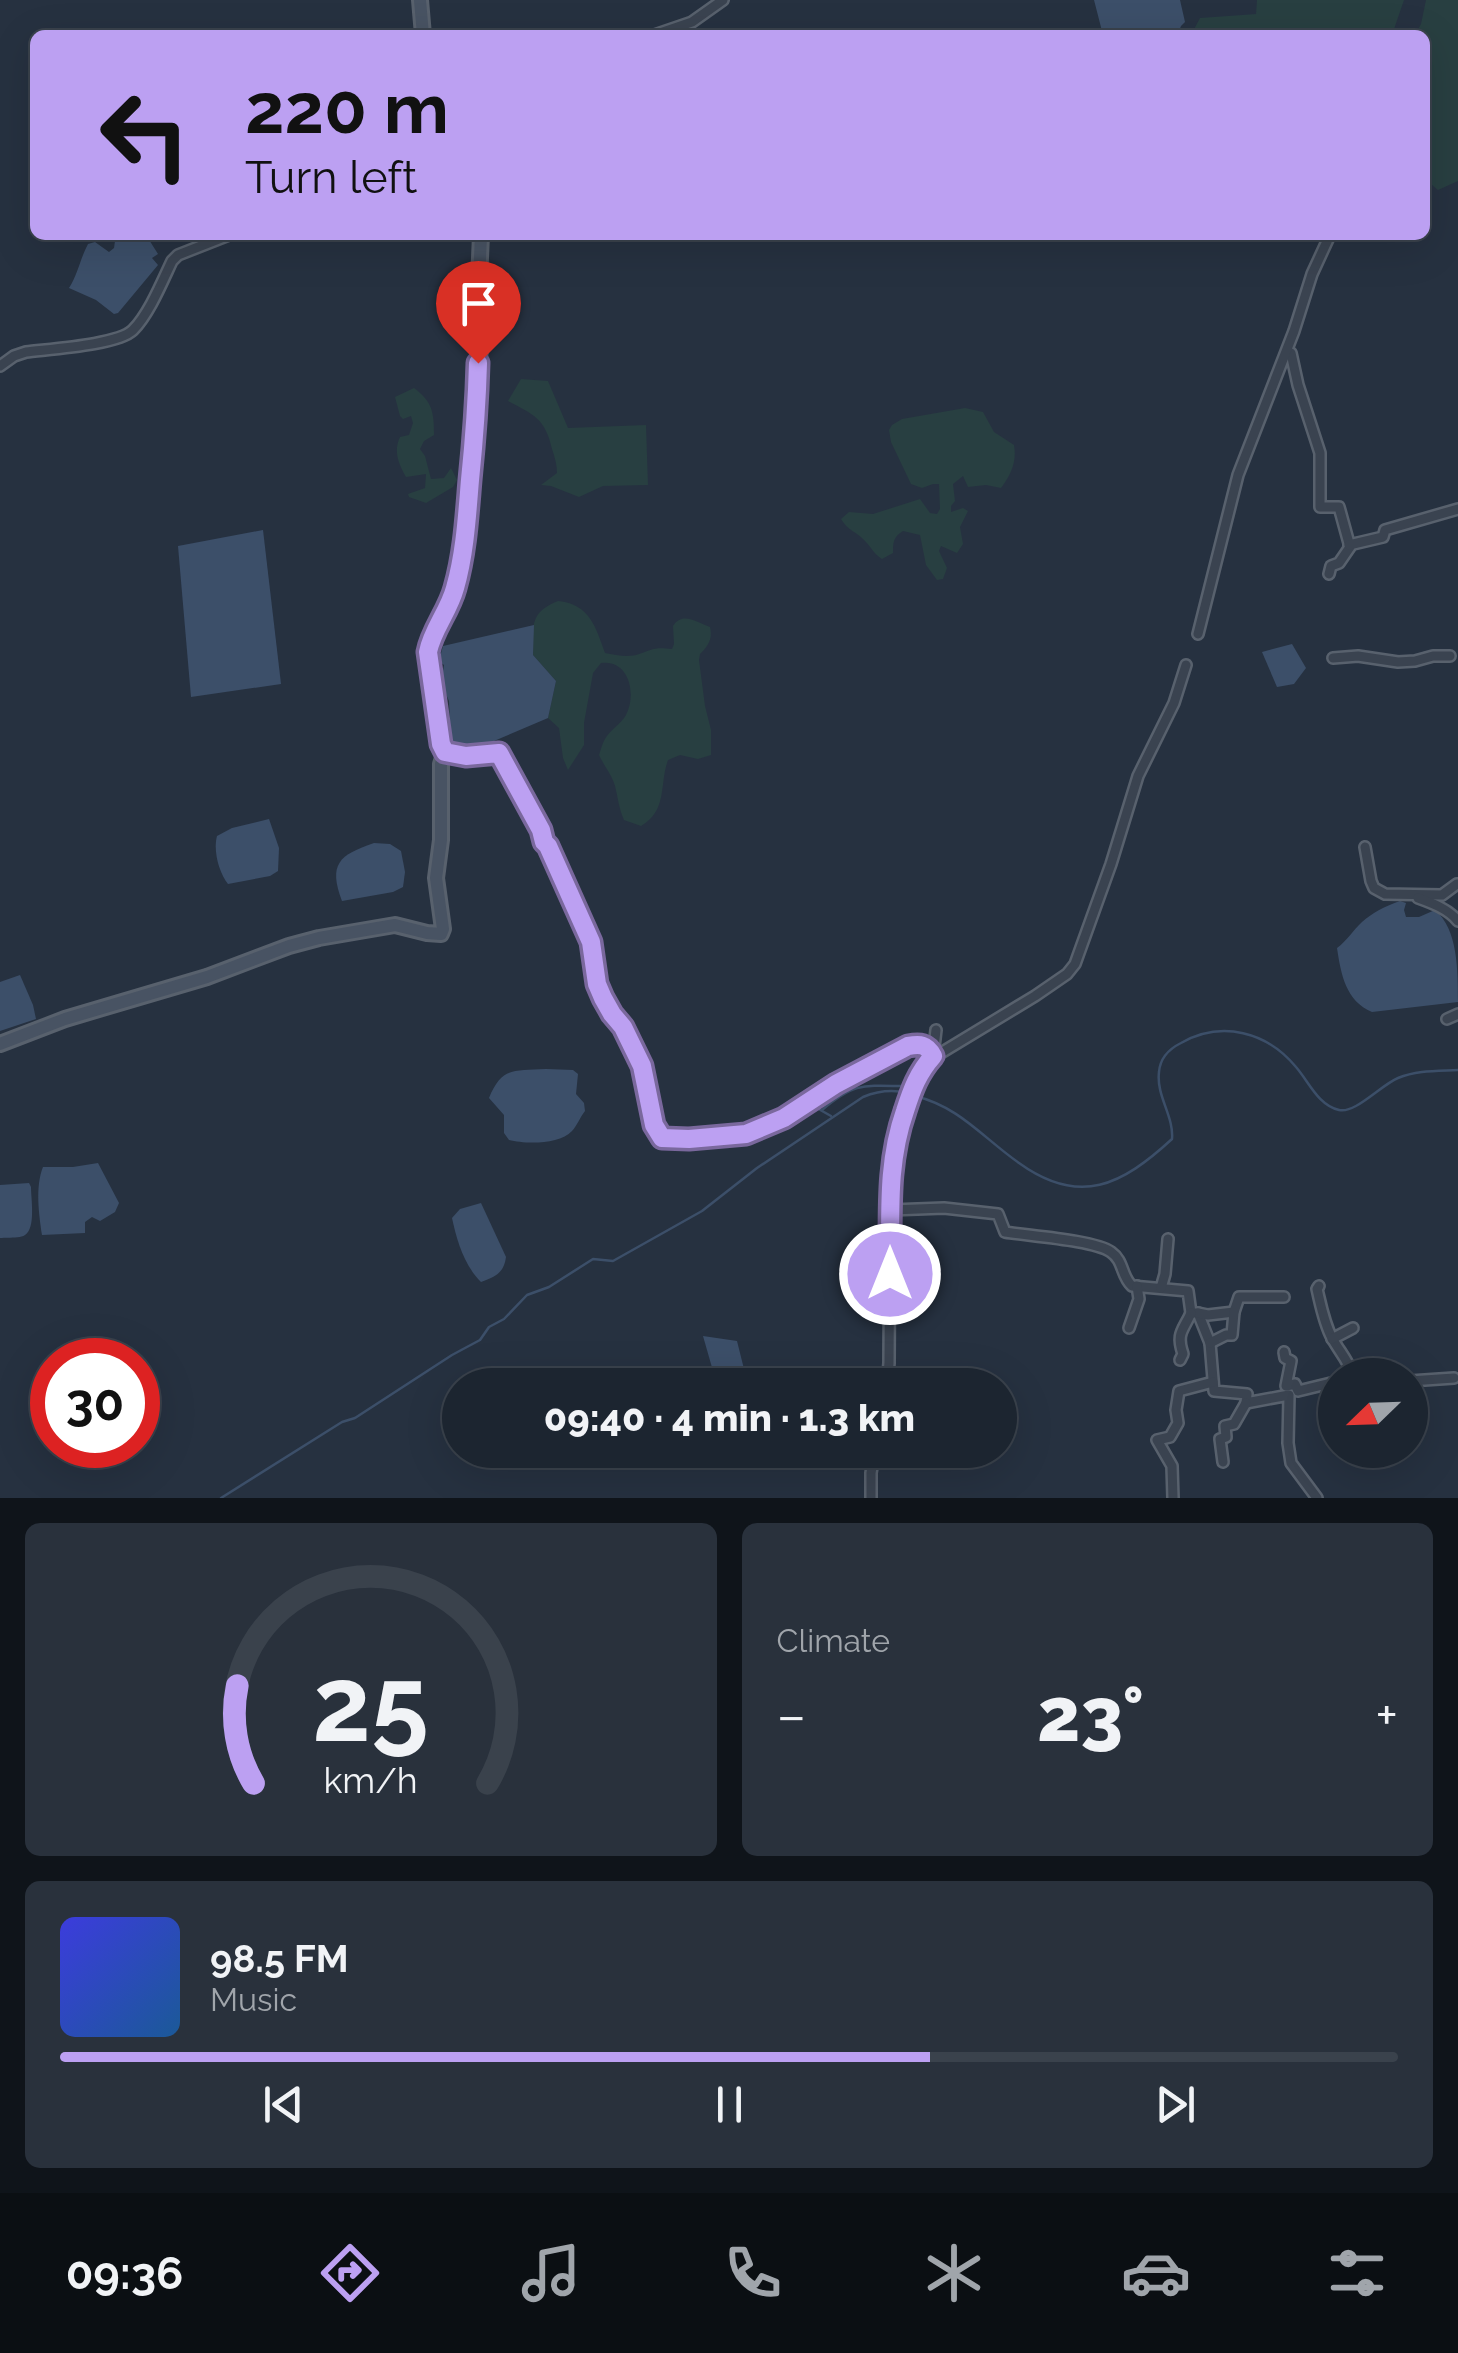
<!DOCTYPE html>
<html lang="en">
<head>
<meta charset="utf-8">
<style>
  body { margin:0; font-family:Raleway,sans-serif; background:#29313c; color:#f1f3f6; height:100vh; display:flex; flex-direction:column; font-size:38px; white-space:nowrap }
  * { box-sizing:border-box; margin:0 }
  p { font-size:32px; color:#a0a5ab }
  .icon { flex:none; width:55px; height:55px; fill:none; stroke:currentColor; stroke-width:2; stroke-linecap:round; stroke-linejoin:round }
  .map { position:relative; height:1498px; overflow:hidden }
  .drawer { display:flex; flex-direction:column; gap:25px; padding:25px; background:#0f141a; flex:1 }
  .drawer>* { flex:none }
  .top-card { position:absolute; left:30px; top:30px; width:1400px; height:210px; border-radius:15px; box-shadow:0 10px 40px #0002,0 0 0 2px #3a424c; background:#bca0f2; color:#111; overflow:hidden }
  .needle { width:65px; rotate:247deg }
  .buttons { position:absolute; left:1318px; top:1358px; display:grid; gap:20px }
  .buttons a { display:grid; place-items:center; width:110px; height:110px; border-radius:50%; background:#1c2530; box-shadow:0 10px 40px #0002,0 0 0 2px #3a424c; font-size:50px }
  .speed { position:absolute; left:30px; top:1338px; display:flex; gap:20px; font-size:50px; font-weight:700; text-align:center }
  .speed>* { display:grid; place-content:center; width:130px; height:130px; border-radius:50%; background:#1c2530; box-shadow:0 10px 40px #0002,0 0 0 2px #3a424c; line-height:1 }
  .speed .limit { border:15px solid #d22; background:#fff; color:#111 }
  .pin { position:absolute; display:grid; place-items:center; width:85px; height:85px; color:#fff; margin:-102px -42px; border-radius:50% 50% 50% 0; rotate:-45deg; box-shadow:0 0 10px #0007 }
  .pin .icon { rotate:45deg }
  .me { position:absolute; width:110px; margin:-55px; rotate:0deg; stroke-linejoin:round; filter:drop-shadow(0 0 8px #0008) }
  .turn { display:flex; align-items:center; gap:35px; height:210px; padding:0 50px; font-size:45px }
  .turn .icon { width:130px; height:130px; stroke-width:2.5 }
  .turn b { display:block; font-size:70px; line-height:85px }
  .big { font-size:75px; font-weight:800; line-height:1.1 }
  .drawer .card { flex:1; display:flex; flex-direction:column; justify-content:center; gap:15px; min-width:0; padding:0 35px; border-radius:15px; background:#29313c }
  .drawer .dial { align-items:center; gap:0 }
  .dial svg { height:260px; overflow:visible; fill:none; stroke:#3a424c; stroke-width:7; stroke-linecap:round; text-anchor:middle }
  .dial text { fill:#f1f3f6; stroke:none }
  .song { display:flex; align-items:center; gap:30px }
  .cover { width:120px; height:120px; border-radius:15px; background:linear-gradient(135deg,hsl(240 70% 55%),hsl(210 70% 35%)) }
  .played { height:10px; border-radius:5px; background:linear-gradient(90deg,#bca0f2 65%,#3a424c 65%) }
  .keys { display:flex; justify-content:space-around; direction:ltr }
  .heat { display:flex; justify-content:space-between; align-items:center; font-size:55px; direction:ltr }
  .drawer .tiles { flex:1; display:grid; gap:25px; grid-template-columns:1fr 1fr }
  .card:last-child { grid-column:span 2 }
  .trip { position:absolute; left:442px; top:1368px; width:575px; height:100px; border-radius:50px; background:#1c2530; box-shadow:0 10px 40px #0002,0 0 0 2px #3a424c; font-weight:800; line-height:100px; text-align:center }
  .menu { display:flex; height:160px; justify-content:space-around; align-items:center; background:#0b0f13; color:#a0a5ab }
  .menu .icon { width:70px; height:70px }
  .menu .selected { color:#bca0f2 }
  .menu b { font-size:45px; color:#f1f3f6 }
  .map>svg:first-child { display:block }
  .green { fill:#283f41 }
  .water { fill:#3c4f69 }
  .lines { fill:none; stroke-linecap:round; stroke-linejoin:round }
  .stream { stroke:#3c4f69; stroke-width:2.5 }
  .street-casing { stroke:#58616d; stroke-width:14 }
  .secondary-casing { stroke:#58616d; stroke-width:18 }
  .street { stroke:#3a4350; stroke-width:9 }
  .secondary { stroke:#485363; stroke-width:12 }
  .route-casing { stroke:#7a689d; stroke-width:25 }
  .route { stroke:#bca0f2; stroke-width:18 }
</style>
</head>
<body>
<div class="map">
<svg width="1458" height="1498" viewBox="0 0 1458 1498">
  <rect width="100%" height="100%" fill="#263140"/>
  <g class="green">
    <polygon points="1257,0 1404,0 1392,35 1191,35 1200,18 1256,14"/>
    <polygon points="1426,0 1458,0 1458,181 1438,190 1425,179 1425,35 1415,35 1421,24"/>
    <path d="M521 379 548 381 568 428 646 425 648 485 603 486 579 497 551 486 541 485 557 473C557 465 555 458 552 449 545 418 534 415 508 401Z"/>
    <path d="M414 388C433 402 434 413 434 435L424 441 420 449 425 456 431 479 444 478 451 468 457 480 453 487 426 503 409 497 408 494 425 488 426 474 406 477C399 464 393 452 400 437L409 435 413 423 411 416 403 419 400 416 395 397Z"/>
    <path d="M965 408 983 412 994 432 1014 445C1017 462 1011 475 1001 488L986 485 968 487 963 476 953 484 955 501 951 506V512L963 508 968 511 960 527 963 544 957 553 941 546 939 551 947 568 943 579 937 580 926 565 920 535 903 531C893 537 893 543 893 553L882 559C873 553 872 548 865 541 856 531 849 532 841 519L849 512 873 514 920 499 930 513 937 514 940 509 939 484H933L922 488 911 484 891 442 889 430 892 425 902 419Z"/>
    <path d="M558 601C590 604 596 628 605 653 616 655 629 658 639 654 654 649 654 647 672 649L674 644 673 626C682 611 697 622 710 627 713 639 708 646 700 654L699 660 705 706 711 730V755L698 759 680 755 668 760C659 785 668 810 641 826L624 820C619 809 618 798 615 786 612 775 604 766 599 755 601 749 602 744 605 739 610 730 621 724 626 715 637 694 629 659 601 663L593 673 584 723V745L568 770 563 758 559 728 548 718 556 681 533 655C534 626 528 613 558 601Z"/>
  </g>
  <g class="water">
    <polygon points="1094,0 1180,0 1185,22 1181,26 1179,31 1170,35 1103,35"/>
    <path d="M134 235H146L158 254 152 258 158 265 118 313 114 314 96 300 69 288C78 274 80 259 88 244L95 242 109 252 114 248 115 241Z"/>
    <polygon points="263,530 281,684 191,697 178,546"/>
    <polygon points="534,625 533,655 556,681 548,718 475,749 451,743 449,701 441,683 444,665 439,661 443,646"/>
    <polygon points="1292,644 1306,668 1294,684 1277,687 1262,652"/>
    <path d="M269 819 279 848 278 871 270 876 228 884C219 873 213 851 217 836L232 828Z"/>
    <path d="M374 843 390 844 401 851 405 872 403 887 393 892 342 901C328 864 339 855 374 843Z"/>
    <path d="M1400 901 1406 903 1404 910 1406 917H1419L1435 910C1458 929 1458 971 1458 1002L1372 1012C1346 1001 1341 975 1337 948 1347 941 1353 930 1362 922 1372 913 1385 906 1400 901Z"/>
    <polygon points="20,975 33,1005 36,1019 0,1031 0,982"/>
    <path d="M546 1069 573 1070 578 1074 576 1094 584 1103 585 1111C580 1117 577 1126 572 1131 559 1145 525 1144 509 1140L504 1133V1115L489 1098C502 1066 515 1071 546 1069Z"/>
    <path d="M98 1163 119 1203 115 1212 100 1221 92 1217 85 1222V1233L42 1235C39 1214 35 1187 43 1167H73Z"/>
    <path d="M29 1183 31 1187C31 1199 36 1228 25 1235 19 1239 7 1237 0 1238V1185Z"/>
    <path d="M481 1203 506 1257C504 1273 495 1277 481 1282 464 1265 457 1241 452 1218L460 1209Z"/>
    <polygon points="703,1336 737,1341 748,1385 735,1385 715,1378"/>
  </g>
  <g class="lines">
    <g class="stream">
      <path d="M915 1096C960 1107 983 1138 1019 1163 1080 1207 1122 1185 1172 1139 1174 1116 1156 1096 1159 1072 1160 1059 1169 1049 1181 1043 1222 1020 1267 1032 1296 1067 1309 1082 1318 1105 1339 1110 1355 1114 1381 1085 1398 1078 1417 1070 1437 1071 1458 1070"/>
      <path d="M822 1110C853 1084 861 1085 901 1086L904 1091"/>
      <polyline points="754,1134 763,1135 815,1107 831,1116"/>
      <path d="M221 1498 342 1422 355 1418 452 1355 480 1340 489 1327 504 1319 527 1295 549 1287 593 1259 613 1261 702 1211 757 1168 863 1097C878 1091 891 1089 907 1093"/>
    </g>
    <defs>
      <g id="street">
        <polyline points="654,35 692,22 723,0"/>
        <polyline points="1291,353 1298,385 1320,453 1320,507 1339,507 1350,547 1339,563 1331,566 1329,574"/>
        <path d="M0 366 14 356 26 352C49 349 118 345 133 330 149 314 162 282 172 261L178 255 229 235"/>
        <polyline points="1349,545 1383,537 1385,530 1458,509"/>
        <polyline points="1198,634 1238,475 1294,331 1312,274 1330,235"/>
        <polyline points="1333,658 1358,656 1398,662 1415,661 1433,656 1450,656"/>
        <path d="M445 752 466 756 499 753 541 829 544 842 549 846 574 901 578 918 591 942 597 984 612 1014 623 1027 634 1048 642 1067 654 1125 662 1138 689 1139 746 1134 784 1118 836 1084 908 1045C920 1044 927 1044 933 1056"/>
        <polyline points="1365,847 1371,881 1374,888 1385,894 1442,895 1457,884"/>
        <path d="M1418 898C1432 903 1448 909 1458 921"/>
        <polyline points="1447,1019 1458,1014"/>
        <polyline points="931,1059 1035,996 1067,974 1075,964 1111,864 1138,776 1174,703 1186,665"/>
        <path d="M891 1210 944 1208 998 1214 1005 1232C1029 1236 1094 1240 1111 1252 1124 1261 1121 1276 1132 1286L1188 1291 1191 1313H1198L1210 1343 1214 1391 1247 1394 1246 1403 1289 1395 1288 1443 1291 1463 1317 1498"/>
        <path d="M1319 1286 1317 1289C1321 1306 1324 1323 1332 1338 1339 1351 1348 1360 1353 1375"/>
        <polyline points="1161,1288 1165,1274 1168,1239"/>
        <polyline points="1198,1313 1208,1315 1234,1312"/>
        <polyline points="1129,1328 1139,1299 1137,1286"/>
        <polyline points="1332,1339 1353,1328"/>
        <polyline points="1210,1343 1226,1335 1232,1335 1234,1312 1239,1297 1284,1297"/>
        <polyline points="1284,1352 1285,1358 1291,1361 1286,1386 1295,1384 1298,1391 1335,1382"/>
        <path d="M1180 1360 1183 1354C1176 1333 1183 1331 1191 1313"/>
        <polyline points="1410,1381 1454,1378"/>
        <polyline points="887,1385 889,1363 890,1203 893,1151 913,1085 922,1069 933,1056 936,1030"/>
        <polyline points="1223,1462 1220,1439 1226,1437 1225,1426 1234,1424 1246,1403"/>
        <polyline points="871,1498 871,1473 875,1450"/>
        <polyline points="1173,1498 1172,1466 1157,1440 1170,1437 1178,1423 1176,1410 1179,1391 1213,1382"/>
      </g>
      <g id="secondary">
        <polyline points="420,0 423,35"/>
        <polyline points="0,1044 65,1019 207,977 289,946 319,938 395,925 427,933 441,934 443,929 436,878 441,840 441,764 445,752 441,744 427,652 430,640 437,631 456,587 467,520 475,436 478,363 485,323 479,281 481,235"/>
      </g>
    </defs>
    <use href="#street" class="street-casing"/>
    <use href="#secondary" class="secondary-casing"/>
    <use href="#street" class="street"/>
    <use href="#secondary" class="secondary"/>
  </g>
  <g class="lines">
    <defs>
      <path id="route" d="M478 363C477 402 474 441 470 480 467 516 465 553 455 588 449 611 432 630 428 652L441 744 445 752 466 756 499 753 541 830 544 842 548 846 591 942 597 984 603 998 612 1014 623 1027 642 1066 654 1125 662 1138 689 1139 746 1134 784 1118 836 1084 908 1046C920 1044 927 1044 933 1056 918 1073 912 1089 905 1111 886 1165 891 1218 890 1274"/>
    </defs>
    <use href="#route" class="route-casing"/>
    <use href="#route" class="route"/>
  </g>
</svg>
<div class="buttons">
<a><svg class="needle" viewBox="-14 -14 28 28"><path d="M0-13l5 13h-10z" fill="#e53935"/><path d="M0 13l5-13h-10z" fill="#a0a5ab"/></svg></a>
</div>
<div class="speed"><div class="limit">30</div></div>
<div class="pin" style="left:478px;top:363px;background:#d93025"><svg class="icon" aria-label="arrive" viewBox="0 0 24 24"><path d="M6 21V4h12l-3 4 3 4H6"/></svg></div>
<svg class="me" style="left:890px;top:1274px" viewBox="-20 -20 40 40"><circle r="17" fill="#bca0f2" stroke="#fff" stroke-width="3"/><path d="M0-11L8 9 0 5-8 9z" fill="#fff"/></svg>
<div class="trip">09:40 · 4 min · 1.3 km</div>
<div class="top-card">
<div class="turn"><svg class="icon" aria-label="left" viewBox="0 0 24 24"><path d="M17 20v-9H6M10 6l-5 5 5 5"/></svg><div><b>220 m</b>Turn left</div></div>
</div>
</div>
<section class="drawer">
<div class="tiles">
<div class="card dial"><svg viewBox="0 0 100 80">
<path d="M14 69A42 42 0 1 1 86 69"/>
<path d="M14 69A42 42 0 0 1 9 39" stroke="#bca0f2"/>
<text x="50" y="56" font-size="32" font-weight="700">25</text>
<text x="50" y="72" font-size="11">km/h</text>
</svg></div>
<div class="card"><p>Climate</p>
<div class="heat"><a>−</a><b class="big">23°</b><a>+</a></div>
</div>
<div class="card">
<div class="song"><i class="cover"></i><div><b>98.5 FM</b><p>Music</p></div></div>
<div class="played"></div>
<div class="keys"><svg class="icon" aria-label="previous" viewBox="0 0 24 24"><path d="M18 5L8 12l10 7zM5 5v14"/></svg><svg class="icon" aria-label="pause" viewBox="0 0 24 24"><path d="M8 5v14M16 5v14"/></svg><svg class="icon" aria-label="next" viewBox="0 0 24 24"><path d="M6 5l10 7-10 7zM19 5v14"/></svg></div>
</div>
</div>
</section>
<nav class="menu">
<b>09:36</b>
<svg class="icon selected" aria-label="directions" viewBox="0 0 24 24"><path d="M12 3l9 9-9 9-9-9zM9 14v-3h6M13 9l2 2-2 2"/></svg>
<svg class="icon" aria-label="music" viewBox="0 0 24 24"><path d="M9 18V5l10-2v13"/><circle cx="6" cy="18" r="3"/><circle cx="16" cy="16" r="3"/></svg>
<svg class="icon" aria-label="phone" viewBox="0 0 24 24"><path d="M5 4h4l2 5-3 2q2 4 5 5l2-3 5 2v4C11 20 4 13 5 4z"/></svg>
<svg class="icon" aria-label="climate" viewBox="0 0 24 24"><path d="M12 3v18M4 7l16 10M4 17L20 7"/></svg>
<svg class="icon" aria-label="car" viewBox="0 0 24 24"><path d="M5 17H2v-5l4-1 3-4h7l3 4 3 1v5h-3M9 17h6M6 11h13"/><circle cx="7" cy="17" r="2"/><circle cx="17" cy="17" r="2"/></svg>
<svg class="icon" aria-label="filters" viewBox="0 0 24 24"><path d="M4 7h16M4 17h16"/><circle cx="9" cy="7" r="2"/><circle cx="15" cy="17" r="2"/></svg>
</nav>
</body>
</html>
